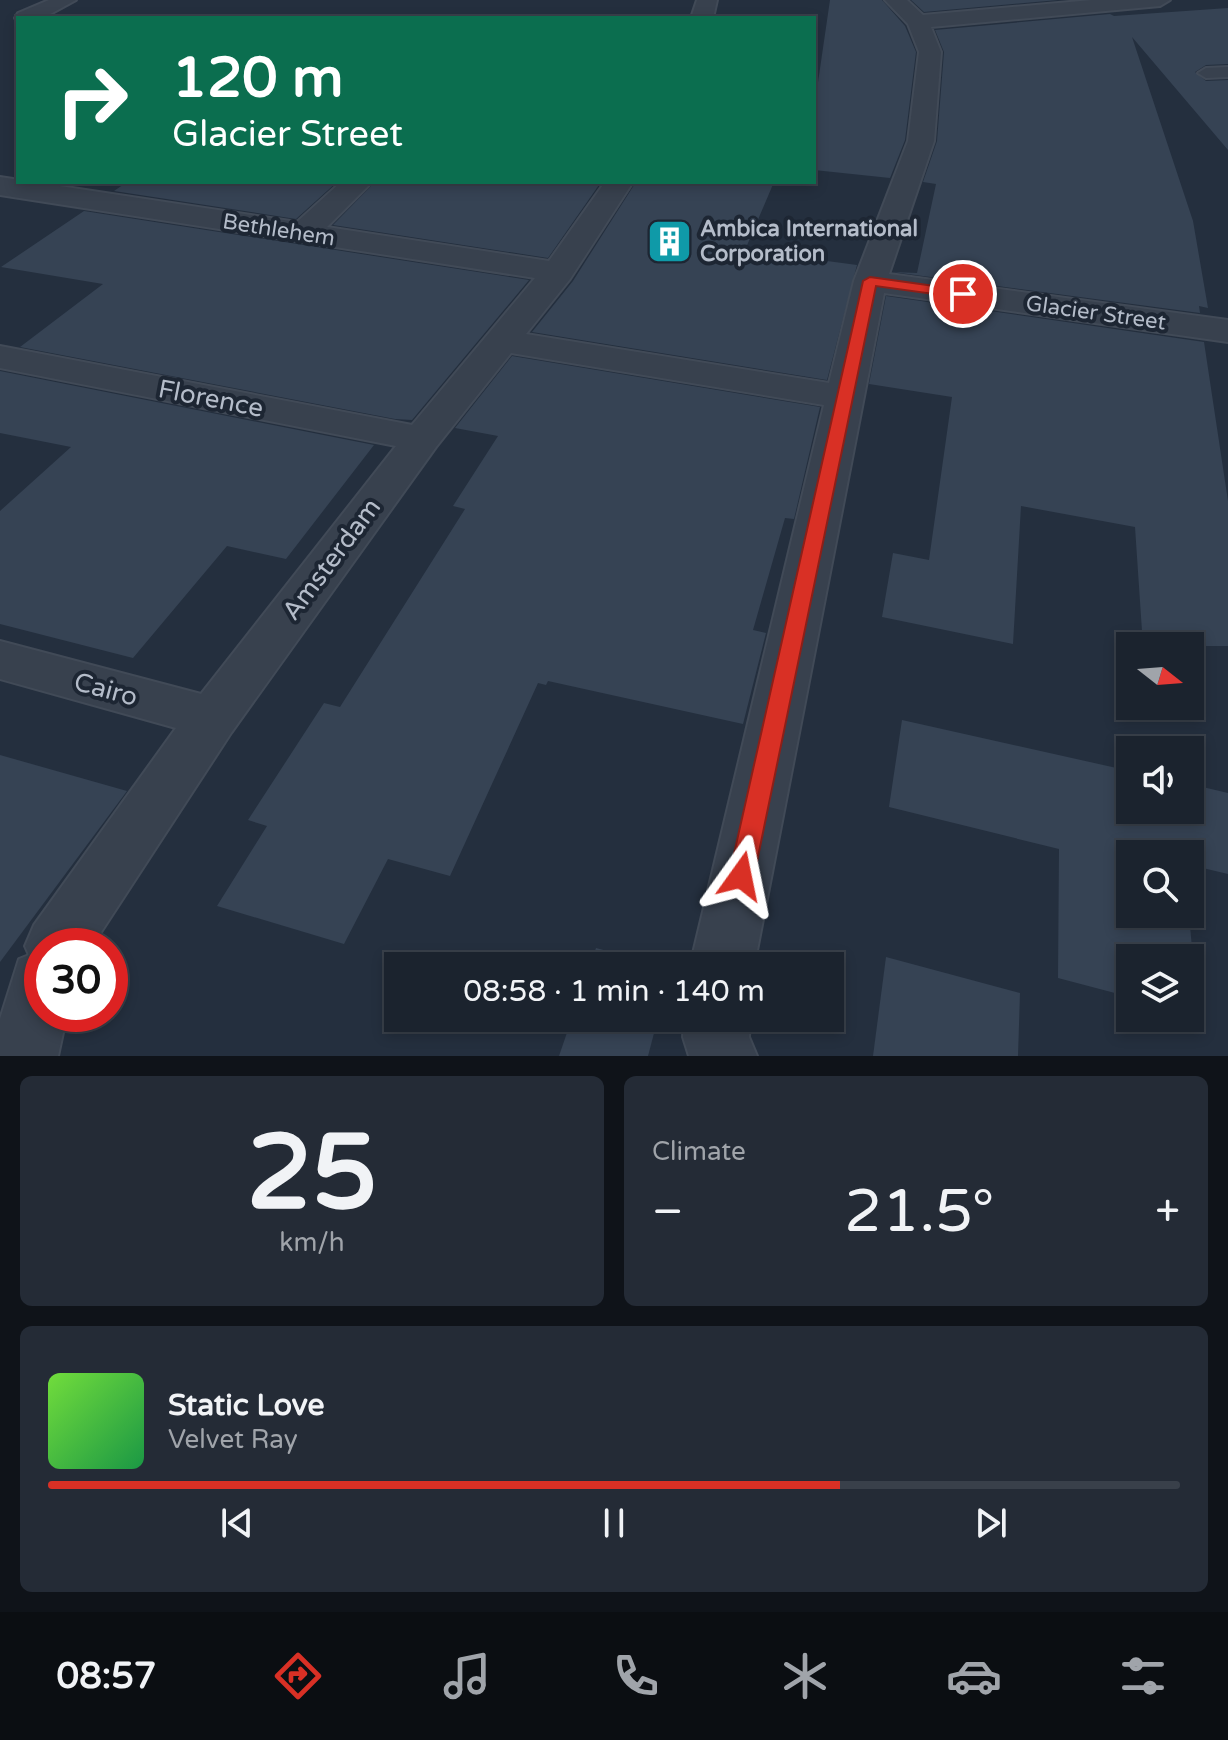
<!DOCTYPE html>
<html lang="en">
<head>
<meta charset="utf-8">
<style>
  body { margin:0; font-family:"Varela Round",sans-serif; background:#242b36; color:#f1f3f6; height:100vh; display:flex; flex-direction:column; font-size:30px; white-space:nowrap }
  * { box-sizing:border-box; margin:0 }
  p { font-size:26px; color:#a0a4aa }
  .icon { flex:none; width:44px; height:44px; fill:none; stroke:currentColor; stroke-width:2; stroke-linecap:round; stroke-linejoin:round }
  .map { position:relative; height:1056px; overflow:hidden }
  .details { display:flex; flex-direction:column; gap:20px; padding:20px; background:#0f1319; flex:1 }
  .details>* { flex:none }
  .top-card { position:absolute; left:16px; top:16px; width:800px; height:168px; border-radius:0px; box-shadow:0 4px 12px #0003,0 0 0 2px #39404a; background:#0b6e4f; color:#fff; overflow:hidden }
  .needle { width:52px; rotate:107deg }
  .buttons { position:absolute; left:1116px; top:632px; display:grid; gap:16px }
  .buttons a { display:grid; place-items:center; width:88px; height:88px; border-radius:0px; background:#1b232e; box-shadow:0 4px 12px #0003,0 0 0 2px #39404a; font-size:40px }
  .speed { position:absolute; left:24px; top:928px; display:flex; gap:16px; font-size:40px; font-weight:700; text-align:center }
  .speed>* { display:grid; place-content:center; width:104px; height:104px; border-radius:50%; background:#1b232e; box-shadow:0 4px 12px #0003,0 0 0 2px #39404a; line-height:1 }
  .speed .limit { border:12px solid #d22; background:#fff; color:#111 }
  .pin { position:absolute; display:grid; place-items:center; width:68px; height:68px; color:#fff; margin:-34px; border:4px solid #fff; border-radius:50%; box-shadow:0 2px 8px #0007 }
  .me { position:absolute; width:88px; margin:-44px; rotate:12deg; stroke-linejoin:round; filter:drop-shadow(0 0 6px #0008) }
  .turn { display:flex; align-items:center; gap:28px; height:168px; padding:0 24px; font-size:36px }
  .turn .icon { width:104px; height:104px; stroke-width:2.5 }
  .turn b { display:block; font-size:56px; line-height:68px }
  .big { font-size:60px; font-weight:600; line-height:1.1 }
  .details .widget { flex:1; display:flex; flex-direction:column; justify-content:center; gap:12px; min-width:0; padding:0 28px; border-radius:12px; background:#242b36 }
  .details .dial { align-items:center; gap:0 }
  .dial b { font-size:104px; line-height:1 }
  .song { display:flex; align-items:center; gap:24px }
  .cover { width:96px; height:96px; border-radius:12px; background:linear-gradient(135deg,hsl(100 70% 55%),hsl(140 70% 35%)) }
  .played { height:8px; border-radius:4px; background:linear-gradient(90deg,#d93025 70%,#39404a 70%) }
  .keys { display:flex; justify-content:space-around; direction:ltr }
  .heat { display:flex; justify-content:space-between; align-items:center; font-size:44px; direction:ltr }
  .details .tiles { flex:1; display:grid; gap:20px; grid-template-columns:1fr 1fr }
  .widget:last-child { grid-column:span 2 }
  .trip { position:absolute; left:384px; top:952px; width:460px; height:80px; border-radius:0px; background:#1b232e; box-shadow:0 4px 12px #0003,0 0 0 2px #39404a; font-weight:600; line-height:80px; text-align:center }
  .menu { display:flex; height:128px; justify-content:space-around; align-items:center; background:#0b0e12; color:#a0a4aa }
  .menu .icon { width:56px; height:56px }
  .menu .selected { color:#d93025 }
  .menu b { font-size:36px; color:#f1f3f6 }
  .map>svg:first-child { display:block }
  .building { fill:#364354 }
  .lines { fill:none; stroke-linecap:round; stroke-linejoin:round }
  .service-casing { stroke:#414a57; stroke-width:4 }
  .minor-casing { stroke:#414a57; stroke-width:4 }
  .service { fill:#38414e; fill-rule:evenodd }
  .minor { fill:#38414e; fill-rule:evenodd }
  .route { fill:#d93025; stroke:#8d1f18; stroke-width:2 }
  .labels { text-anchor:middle; stroke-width:8; stroke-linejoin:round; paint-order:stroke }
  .far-poi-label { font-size:22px; font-weight:bold; fill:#b4bcc9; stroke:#1d2633; text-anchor:start }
  .far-street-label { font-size:22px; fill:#b4bcc9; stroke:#1d2633 }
  .street-label { font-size:26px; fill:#b4bcc9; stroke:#1d2633 }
</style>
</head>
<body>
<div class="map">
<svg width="1228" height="1056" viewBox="0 0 1228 1056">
  <rect width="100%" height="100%" fill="#242f3e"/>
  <g class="building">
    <polygon points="830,0 882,0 905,26 916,52 905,140 890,178 814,170 814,89 817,89"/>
    <polygon points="911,0 1058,0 924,12"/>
    <polygon points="1228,8 1228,64 1206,65 1195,72 1206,81 1228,80 1228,150 1132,37 1193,221 1208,308 1199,306 1200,313 893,272 917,273 936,184 923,182 937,141 944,52 935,30 1110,14 1114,16"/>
    <polygon points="127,182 337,182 296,219 114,191"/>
    <polygon points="375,182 601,182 548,258 333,225"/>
    <polygon points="636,182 774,182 745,250 857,265 827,380 532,332 573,281"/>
    <polygon points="84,211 529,280 412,420 395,419 20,347 103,284 1,267"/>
    <polygon points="886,296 1204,342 1228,501 1228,646 1143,646 1135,527 1021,506 1013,644 882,617 893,553 929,560 952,397 869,384"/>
    <polygon points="512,356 820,407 794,519 785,518 753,630 766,633 743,724 548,681 546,685 538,683 450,876 388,859 344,944 217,906 267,826 248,820 324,703 340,707 465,509 453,506 498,436 455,428"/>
    <polygon points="0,371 374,445 286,559 227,546 133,658 0,624 0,511 71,447 0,433"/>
    <polygon points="902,720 1130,771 1130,810 1190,810 1190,784 1228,793 1228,874 1190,865 1190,854 1130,854 1130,914 1189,914 1198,1016 1190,1014 1190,958 1130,958 1130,997 1058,978 1059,849 889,807"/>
    <polygon points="0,755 127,791 0,962"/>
    <polygon points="596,948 664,966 590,966"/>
    <polygon points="886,957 1020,993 1018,1056 873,1056"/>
    <polygon points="572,1018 658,1018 648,1056 559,1056"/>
  </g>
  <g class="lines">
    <defs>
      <polygon id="service" points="1228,67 1228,77 1206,78 1198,73 1206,68"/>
      <g id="minor">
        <polygon points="49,0 76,0 43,18 18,18 18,22 15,18 18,13"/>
        <polygon points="697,0 717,0 713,18 691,18"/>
        <polygon points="885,0 907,0 923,15 1092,0 1170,0 1160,6 931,27 941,52 934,141 889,274 1228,320 1228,342 884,293 754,966 690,966 824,405 511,353 436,447 231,733 92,946 42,946 42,1014 67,1014 58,1056 0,1056 0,1019 19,959 29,955 25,946 34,925 176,728 0,679 0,641 201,694 396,446 0,368 0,346 412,425 535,278 0,195 0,177 297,222 341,182 372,182 327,227 549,261 605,182 633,182 570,279 526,334 829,383 854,281 908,141 919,52 908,24"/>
        <polygon points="684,1018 750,1018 749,1037 757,1056 689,1056 683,1037"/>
      </g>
    </defs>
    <use href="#service" class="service-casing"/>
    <use href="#minor" class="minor-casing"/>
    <use href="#service" class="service"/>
    <use href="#minor" class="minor"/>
  </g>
  <polygon class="route" points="870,277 963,290 970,294 963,298 876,286 754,876 750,884 741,887 733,884 729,876 863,281"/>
  <defs>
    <symbol id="building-square" viewBox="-11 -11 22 22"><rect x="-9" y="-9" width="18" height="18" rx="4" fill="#0f9aa8" stroke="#1d2633"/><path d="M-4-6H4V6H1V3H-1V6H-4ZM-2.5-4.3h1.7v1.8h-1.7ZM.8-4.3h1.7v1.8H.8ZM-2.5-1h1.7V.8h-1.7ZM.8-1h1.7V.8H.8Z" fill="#fff"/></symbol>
  </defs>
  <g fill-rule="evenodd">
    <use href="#building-square" x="644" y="216" width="51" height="51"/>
  </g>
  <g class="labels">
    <g class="far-poi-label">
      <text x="700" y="236">Ambica International<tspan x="700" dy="25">Corporation</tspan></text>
    </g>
    <g class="far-street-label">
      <text transform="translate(279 229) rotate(9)" y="8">Bethlehem</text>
      <text transform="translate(1096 312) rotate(8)" y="8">Glacier Street</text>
    </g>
    <g class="street-label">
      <text transform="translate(211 398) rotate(11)" y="9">Florence</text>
      <text transform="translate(331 559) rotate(-53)" y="9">Amsterdam</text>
      <text transform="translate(106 689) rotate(15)" y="9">Cairo</text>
    </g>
  </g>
</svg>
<div class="buttons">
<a><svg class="needle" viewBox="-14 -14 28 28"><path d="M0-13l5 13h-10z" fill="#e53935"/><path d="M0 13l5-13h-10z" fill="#a0a4aa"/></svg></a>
<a><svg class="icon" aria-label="sound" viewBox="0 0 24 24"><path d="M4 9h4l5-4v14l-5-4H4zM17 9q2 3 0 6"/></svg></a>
<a><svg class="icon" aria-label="search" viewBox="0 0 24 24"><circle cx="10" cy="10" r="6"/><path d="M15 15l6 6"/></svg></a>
<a><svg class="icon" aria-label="layers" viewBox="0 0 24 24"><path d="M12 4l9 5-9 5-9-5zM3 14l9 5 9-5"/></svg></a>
</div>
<div class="speed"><div class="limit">30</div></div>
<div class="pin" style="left:963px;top:294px;background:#d93025"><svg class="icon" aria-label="arrive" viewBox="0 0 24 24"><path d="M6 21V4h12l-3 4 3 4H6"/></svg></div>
<svg class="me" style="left:741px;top:876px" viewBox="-20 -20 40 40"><path d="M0-17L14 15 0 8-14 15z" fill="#d93025" stroke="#fff" stroke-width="4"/></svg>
<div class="trip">08:58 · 1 min · 140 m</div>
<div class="top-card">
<div class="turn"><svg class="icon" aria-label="right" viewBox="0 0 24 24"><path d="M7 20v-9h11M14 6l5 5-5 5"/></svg><div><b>120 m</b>Glacier Street</div></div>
</div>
</div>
<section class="details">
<div class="tiles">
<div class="widget dial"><b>25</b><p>km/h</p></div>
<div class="widget"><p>Climate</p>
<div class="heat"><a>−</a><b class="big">21.5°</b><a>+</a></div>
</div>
<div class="widget">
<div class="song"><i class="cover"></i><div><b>Static Love</b><p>Velvet Ray</p></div></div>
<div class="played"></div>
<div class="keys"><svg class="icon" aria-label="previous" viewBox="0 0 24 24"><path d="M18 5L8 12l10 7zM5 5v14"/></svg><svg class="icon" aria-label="pause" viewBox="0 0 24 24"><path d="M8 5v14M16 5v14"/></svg><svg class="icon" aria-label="next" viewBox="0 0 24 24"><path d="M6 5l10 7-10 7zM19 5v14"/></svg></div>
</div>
</div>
</section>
<nav class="menu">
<b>08:57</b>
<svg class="icon selected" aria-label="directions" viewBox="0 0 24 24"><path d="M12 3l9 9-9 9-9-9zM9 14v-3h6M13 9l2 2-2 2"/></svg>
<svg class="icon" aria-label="music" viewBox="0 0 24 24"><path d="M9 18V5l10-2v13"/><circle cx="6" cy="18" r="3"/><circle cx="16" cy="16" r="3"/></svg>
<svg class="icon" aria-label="phone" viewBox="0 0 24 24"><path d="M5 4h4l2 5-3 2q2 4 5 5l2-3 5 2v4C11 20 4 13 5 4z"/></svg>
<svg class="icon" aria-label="climate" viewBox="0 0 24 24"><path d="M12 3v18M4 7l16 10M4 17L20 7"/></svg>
<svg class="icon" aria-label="car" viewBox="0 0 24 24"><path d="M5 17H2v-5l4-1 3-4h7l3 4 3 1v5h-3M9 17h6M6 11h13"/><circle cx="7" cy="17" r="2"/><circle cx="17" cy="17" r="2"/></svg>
<svg class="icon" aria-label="filters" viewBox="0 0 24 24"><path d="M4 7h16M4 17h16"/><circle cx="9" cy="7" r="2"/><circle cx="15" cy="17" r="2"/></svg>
</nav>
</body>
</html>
